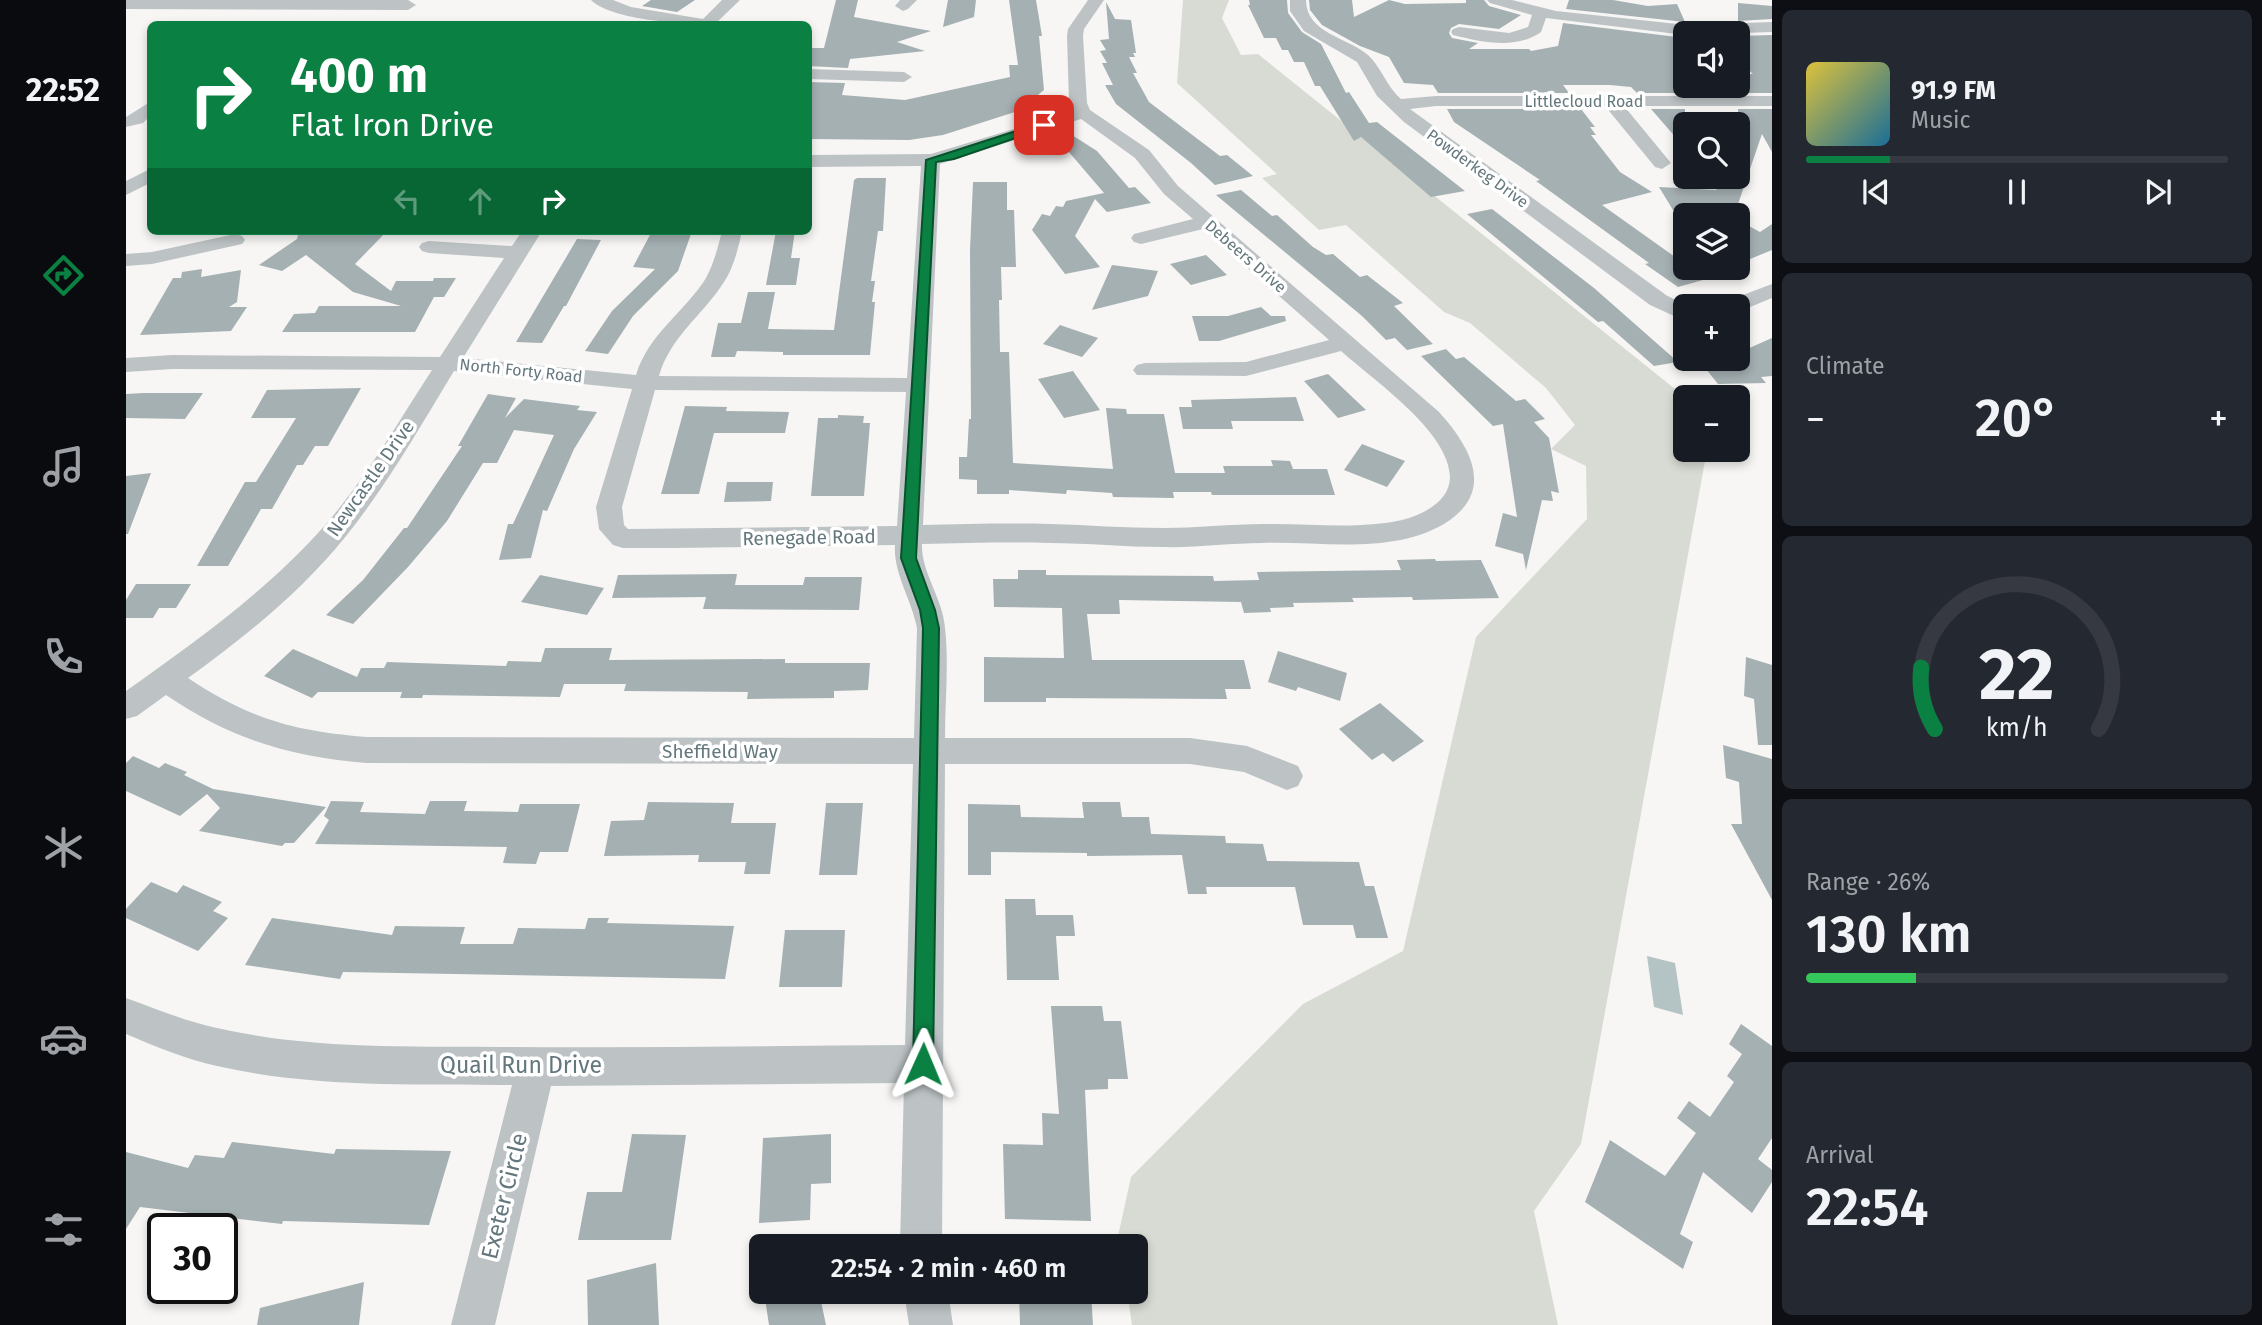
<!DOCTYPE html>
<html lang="en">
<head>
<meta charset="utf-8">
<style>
  body { margin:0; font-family:"Fira Sans",sans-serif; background:#242831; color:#f1f3f6; height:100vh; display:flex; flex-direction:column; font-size:26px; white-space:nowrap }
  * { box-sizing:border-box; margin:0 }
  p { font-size:23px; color:#9ea1a6 }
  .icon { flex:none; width:38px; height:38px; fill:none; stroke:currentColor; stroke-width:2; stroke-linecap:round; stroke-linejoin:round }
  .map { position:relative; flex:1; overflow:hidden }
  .details { display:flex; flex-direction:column; gap:10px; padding:10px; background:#0d0f14; width:490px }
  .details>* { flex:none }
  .hud { position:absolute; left:21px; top:21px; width:665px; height:214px; border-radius:10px; box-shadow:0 4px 10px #0003; background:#0b8043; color:#fff; overflow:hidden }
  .fabs { position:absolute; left:1547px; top:21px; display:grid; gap:14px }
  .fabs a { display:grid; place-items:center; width:77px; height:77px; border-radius:10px; background:#171b24; box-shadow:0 4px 10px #0003; font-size:35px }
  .speed { position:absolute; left:21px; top:1213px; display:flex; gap:14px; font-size:35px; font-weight:700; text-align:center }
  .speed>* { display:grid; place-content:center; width:91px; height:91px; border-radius:50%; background:#171b24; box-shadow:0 4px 10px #0003; line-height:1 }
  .speed .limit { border:4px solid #111; border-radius:10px; background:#fff; color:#111 }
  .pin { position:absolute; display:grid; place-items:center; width:60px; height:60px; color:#fff; margin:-30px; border-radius:14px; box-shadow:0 4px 10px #0006 }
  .me { position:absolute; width:77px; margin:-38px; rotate:1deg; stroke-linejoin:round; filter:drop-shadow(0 0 5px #0008) }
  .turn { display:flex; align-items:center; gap:24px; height:147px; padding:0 28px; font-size:32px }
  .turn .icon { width:91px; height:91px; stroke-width:2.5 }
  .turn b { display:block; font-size:49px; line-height:60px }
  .lanes { display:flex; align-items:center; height:66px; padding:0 28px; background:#0003; justify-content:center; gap:35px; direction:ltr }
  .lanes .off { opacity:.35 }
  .big { font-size:52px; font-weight:600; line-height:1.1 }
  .details .widget { flex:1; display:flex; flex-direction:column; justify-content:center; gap:10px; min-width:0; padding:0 24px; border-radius:10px; background:#242831 }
  .details .dial { align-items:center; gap:0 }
  .dial svg { height:182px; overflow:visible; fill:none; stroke:#363941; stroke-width:7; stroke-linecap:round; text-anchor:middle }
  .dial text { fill:#f1f3f6; stroke:none }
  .song { display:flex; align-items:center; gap:21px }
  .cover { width:84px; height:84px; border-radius:10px; background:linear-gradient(135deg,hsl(50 70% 55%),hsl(200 70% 35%)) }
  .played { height:7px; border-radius:4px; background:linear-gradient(90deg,#0b8043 20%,#363941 20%) }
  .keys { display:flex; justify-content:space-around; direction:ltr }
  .heat { display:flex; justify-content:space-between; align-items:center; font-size:38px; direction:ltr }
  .charge { height:10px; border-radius:5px; background:linear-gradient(90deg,#34c759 26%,#363941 0) }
  .trip { position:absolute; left:623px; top:1234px; width:399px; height:70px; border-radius:10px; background:#171b24; box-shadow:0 4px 10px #0003; font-weight:600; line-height:70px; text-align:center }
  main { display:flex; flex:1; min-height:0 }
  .menu { display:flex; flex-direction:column; width:126px; justify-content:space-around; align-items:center; background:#090b0e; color:#9ea1a6 }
  .menu .icon { width:49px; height:49px }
  .menu .selected { color:#0b8043 }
  .menu b { font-size:32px; color:#f1f3f6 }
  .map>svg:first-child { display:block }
  .green { fill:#d8dbd3 }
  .water { fill:#b4c4c5 }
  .building { fill:#a5b0b3 }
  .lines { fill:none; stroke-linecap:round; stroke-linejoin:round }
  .minor { fill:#bdc3c5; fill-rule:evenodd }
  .route { fill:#0b8043; stroke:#07532c; stroke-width:2 }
  .labels { text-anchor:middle; stroke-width:7; stroke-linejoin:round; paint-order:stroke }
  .far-street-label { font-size:16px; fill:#63777d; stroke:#fff }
  .street-label { font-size:19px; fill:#63777d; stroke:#fff }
  .near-street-label { font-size:23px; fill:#63777d; stroke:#fff }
</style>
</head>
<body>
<main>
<nav class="menu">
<b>22:52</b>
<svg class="icon selected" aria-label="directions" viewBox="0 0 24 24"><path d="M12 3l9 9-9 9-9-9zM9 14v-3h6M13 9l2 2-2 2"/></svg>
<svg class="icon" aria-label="music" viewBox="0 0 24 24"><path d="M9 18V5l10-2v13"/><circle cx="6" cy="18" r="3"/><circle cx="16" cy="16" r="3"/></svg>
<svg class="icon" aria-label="phone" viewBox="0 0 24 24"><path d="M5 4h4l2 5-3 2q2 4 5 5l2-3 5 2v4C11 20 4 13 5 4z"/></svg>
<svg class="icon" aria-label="climate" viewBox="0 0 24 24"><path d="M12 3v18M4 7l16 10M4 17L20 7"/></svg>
<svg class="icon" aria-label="car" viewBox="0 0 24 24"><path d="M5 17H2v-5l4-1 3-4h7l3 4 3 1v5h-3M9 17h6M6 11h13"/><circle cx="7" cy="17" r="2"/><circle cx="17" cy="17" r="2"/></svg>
<svg class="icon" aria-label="filters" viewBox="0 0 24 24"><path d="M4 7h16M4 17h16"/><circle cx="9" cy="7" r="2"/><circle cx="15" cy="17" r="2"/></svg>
</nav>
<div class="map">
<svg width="1646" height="1325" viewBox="0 0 1646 1325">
  <rect width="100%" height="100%" fill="#f7f6f4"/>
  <polygon class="green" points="1057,0 1103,0 1096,18 1115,55 1132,54 1549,389 1559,406 1559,450 1581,450 1455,1144 1408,1211 1432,1325 1006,1325 1001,1292 1010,1292 1010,1246 994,1246 992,1236 1005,1177 1177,1004 1277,951 1350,637 1461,519 1460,466 1425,449 1449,425 1420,388 1344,323 1318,312 1220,225 1193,230 1136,178 1151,174 1051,83"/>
  <polygon class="water" points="1521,956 1549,963 1557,1015 1528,1007"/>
  <g class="building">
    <polygon points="525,0 569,0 551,12 516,6"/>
    <polygon points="710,0 732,0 728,17 805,31 771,42 799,51 724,59 722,68 682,66 682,48 698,48"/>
    <polygon points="822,0 850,0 848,17 817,27"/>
    <polygon points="883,0 910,0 916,36 913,36 918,90 892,111 817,135 783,140 682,139 682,82 719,83 716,95 779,100 884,77 883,65 892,65"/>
    <polygon points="1123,0 1161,0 1162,13 1176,32 1195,44 1220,93 1223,92 1243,123 1251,122 1339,191 1305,197 1235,137 1228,141 1194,86 1189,86 1178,62 1168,62 1162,50 1156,50 1150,38 1138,38 1122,5 1124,5"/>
    <polygon points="1183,0 1226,0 1228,17 1263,0 1279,4 1340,3 1340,0 1358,0 1363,6 1395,15 1373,29 1333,24 1325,28 1323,33 1326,38 1352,43 1343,49 1403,49 1405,51 1432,46 1437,23 1559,38 1559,93 1511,93 1505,87 1484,85 1437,85 1443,93 1312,93 1307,85 1278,83 1263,57 1234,46 1196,25 1184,10"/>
    <polygon points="1443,0 1487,0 1522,6 1551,4 1559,22 1440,9"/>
    <polygon points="980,2 989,19 1005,20 1010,53 1007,53 1009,57 1003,57 1011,73 1007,73 1023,102 1094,156 1101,155 1127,176 1089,185 1065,163 990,104 979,85 987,85 976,63 981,63 974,51 980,50 974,40 983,39"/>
    <polygon points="1612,3 1646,6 1646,19 1612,21"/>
    <polygon points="1646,35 1646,93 1612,93 1612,74 1627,74 1612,60 1612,36"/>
    <polygon points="1321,109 1455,109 1469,127 1464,127 1470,135 1465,135 1494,172 1526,192 1476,205 1559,264 1559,268 1565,268 1578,277 1574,278 1577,280 1552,287 1519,264 1523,263 1410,181 1414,180 1328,122"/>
    <polygon points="1525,109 1559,109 1559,148"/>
    <polygon points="1612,109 1646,109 1646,152 1636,134 1609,213 1547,210 1533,187 1590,190 1594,177 1612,177"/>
    <polygon points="935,128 971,151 1003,188 1009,187 1025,203 981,212 969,199 949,236 974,267 939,274 906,230 916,214 924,216 930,206 937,207 940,201 978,193 925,131"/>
    <polygon points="731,178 760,178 757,231 752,231 745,281 749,281 746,302 749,302 744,355 657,355 657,352 611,351 609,357 585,357 592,323 615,323 622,292 649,292 642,329 708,330 728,180"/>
    <polygon points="847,182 881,182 881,210 888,210 890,267 875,267 876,300 873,300 874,352 883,352 887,463 987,469 980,408 1000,409 1001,414 1038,414 1049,473 1099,473 1097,466 1147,466 1145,460 1164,461 1167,469 1201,469 1209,495 1086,495 1085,492 1047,492 1048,498 987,497 986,493 941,490 940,494 883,490 883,494 851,494 851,480 833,479 833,457 841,457 843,419 845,419 844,250"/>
    <polygon points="1115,190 1146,216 1151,215 1187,247 1200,255 1207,254 1234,277 1241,275 1277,303 1268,306 1307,344 1281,350 1269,338 1260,340 1236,316 1090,195"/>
    <polygon points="1366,209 1468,288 1552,362 1528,366 1477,321 1472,322 1341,214"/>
    <polygon points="1612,220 1634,232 1646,224 1646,250 1612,264"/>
    <polygon points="173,231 261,231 229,264 265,291 270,281 307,281 308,278 330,278 318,297 308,297 289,332 156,332 168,314 189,313 193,306 275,306 227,292 180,255 156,271 133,265 171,239"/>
    <polygon points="526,231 566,231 552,271 507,316 482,354 459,351 486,311 529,269 507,267"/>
    <polygon points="650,231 669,231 665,258 674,258 670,285 640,285"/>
    <polygon points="451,239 475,240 440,306 438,306 416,343 390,342"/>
    <polygon points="1080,255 1101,275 1065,285 1044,264"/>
    <polygon points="986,265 1032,271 1022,296 966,310"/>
    <polygon points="76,269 75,277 115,270 111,302 103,307 121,307 105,331 14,335 47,278 55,278 56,272"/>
    <polygon points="1135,307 1145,316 1159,316 1160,321 1093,341 1073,341 1066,316 1102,316"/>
    <polygon points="934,325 972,338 956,357 917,344"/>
    <polygon points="1646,338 1646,376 1635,377 1640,383 1592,384 1572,359 1612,359 1612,353"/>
    <polygon points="1320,349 1330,359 1338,357 1390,401 1399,399 1419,419 1408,422 1423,438 1433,493 1425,491 1427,501 1416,500 1400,570 1397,554 1369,546 1377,513 1391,517 1377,424 1367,426 1295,356"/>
    <polygon points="947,371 974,410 938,418 912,379"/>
    <polygon points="1202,374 1240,410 1212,418 1178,381"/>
    <polygon points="235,388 202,446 189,446 177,465 171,465 146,509 135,509 102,566 71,566 119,482 130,482 170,418 125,418 141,390"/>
    <polygon points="18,393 77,393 59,419 0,418 0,394"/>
    <polygon points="362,394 390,398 379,418 398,399 454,406 451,410 471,412 448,449 421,511 417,510 405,558 373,560 382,524 387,524 428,435 388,430 371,463 357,463 321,521 282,567 227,624 200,615 237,580 278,528 281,528 336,446 332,446"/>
    <polygon points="1170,397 1178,421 1105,421 1107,429 1057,429 1053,407 1066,407 1065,400"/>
    <polygon points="559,406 601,407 600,411 663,412 659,433 588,433 573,494 535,494"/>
    <polygon points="712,415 738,416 737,423 744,423 738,496 685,496 692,418 712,418"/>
    <polygon points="1236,444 1279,461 1261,487 1218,470"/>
    <polygon points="25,473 2,534 0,534 0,476"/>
    <polygon points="601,482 647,482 645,501 598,502"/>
    <polygon points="1309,559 1310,561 1355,560 1373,598 1287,600 1286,597 1226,598 1228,602 1167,603 1168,607 1144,608 1145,612 1118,613 1115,602 993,600 994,614 961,614 966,660 1118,660 1125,689 1099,689 1101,699 920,698 920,702 858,702 858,657 938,658 936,608 868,607 867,579 892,579 892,570 920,570 920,575 1087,576 1088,581 1133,580 1131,572 1275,570 1271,560"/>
    <polygon points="611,574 609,585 677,585 679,577 736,577 733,610 577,609 580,597 486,598 492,575"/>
    <polygon points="414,575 478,588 461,615 395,602"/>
    <polygon points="10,584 65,584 50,608 33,608 27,618 0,618 0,600"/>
    <polygon points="419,648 486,648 483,660 659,659 659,663 744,663 742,690 708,691 708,698 621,699 622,692 498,691 500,684 438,684 434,697 297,695 296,698 274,698 276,692 192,692 186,698 138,676 167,649 231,677 235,668 258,668 261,662 380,666 382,661 415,662"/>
    <polygon points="1152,651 1221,673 1214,701 1172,687 1170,691 1142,682"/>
    <polygon points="1620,657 1646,665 1646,745 1632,745 1628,699 1618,696"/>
    <polygon points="1254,703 1298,741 1267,762 1257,753 1246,760 1213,729"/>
    <polygon points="1597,745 1646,759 1646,900 1605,824 1616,824 1613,782 1600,778"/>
    <polygon points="7,756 33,768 39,763 61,772 58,775 87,789 200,807 168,843 159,843 156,846 73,831 94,808 81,794 54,816 0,791 0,763"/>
    <polygon points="205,801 238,802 234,812 299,814 304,801 341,801 338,811 392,812 394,804 454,804 442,852 414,852 410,864 377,863 381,847 189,844 203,820 198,816"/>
    <polygon points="522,802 608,803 605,823 650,823 644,874 618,874 620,862 572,862 573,855 478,856 485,821 518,820"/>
    <polygon points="956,802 994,802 996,817 1023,817 1025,834 1099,836 1100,843 1137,844 1141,861 1233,862 1239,886 1248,886 1262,938 1230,938 1227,925 1177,925 1169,887 1080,887 1081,894 1062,894 1056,855 961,856 961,853 865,852 865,875 842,875 842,804 894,805 895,817 958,818"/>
    <polygon points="700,803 737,803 731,875 693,875"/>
    <polygon points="25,882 51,893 57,885 96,902 87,911 102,918 72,951 0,918 0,909"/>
    <polygon points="879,899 909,899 910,915 947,915 949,936 930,936 933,980 881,980"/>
    <polygon points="146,918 266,935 269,926 339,927 334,944 387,944 392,928 459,929 462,918 483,918 481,923 608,926 599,979 217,972 214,979 119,965"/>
    <polygon points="659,930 719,930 716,987 653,987"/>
    <polygon points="925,1006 976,1006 978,1021 995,1021 1002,1079 982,1079 982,1089 959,1090 965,1221 879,1219 877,1144 917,1145 916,1113 933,1114"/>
    <polygon points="1615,1024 1646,1046 1646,1138 1632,1159 1646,1170 1646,1182 1626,1213 1577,1172 1554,1234 1567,1242 1557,1269 1459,1202 1484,1140 1539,1176 1570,1133 1551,1118 1563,1101 1584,1117 1608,1082 1601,1076 1616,1054 1603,1044"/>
    <polygon points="506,1134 560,1135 545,1240 452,1240 461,1192 496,1192"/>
    <polygon points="705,1134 705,1183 685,1184 684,1220 633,1223 637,1138"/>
    <polygon points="106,1142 208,1154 210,1149 325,1151 303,1225 157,1221 156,1224 14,1207 0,1229 0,1152 62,1168 69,1155 98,1158"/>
    <polygon points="530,1263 533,1325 462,1325 461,1280"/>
    <polygon points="238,1282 233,1325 131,1325 134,1308"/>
    <polygon points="638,1292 693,1292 700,1325 643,1325"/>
    <polygon points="893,1292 965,1292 967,1325 894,1325"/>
  </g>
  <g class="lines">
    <g class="minor">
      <polygon points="0,0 282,0 290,5 282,10 0,9"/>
      <path d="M465 0H487L505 7 577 19 596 0H614L589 24C560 24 486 21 465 0Z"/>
      <polygon points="774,0 791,0 782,9 777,11 769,6"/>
      <path d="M962 0H978L958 29 957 36 961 103 964 110 1023 150 1052 186 1313 412C1341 443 1370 487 1324 520 1272 556 1196 541 1137 543 1103 543 1070 548 1036 547 999 547 961 543 924 543 882 542 839 543 796 544 795 573 817 598 819 628 823 664 819 701 819 738H1064L1121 746 1172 766 1177 776 1172 786 1161 790 1118 772 1064 764H819L816 1246H774L778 1083 425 1086 369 1325H325L386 1085C288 1084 187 1088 91 1066 60 1059 30 1047 0 1034V998C30 1009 59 1021 91 1028 187 1050 288 1046 387 1047 517 1048 648 1046 779 1045L787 764 240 763C162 756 105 739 40 695L11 716 0 719V691C71 641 142 590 200 524 241 477 272 422 306 370L46 369 0 372V358L46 355 314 357 378 258 303 253 296 251 293 247 296 243 303 241 386 246 396 231H416L337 358 510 375C523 333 558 313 580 278 588 263 592 247 596 231H616C612 249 608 267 598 282 577 315 544 337 533 376L781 378 795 166 682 167V155L805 154 947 111 943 103 941 36 942 29ZM955 119 1009 158 1038 194 1067 219 1008 234 1005 238 1008 242 1015 244 1077 229 1203 340 1120 362 1019 363 1011 365 1007 370 1011 375 1120 376 1215 351C1247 380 1323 431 1324 477 1324 501 1297 515 1276 520 1231 530 1183 523 1138 524 1104 524 1070 528 1037 528 999 528 962 525 925 524 882 523 840 524 797 525L814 164ZM328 371 506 389 470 507 473 529 487 545 497 548H549L769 545C767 573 786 600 791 628L788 738 240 737C167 731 124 719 62 678 119 637 176 591 220 536 261 485 294 427 328 371ZM529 390 780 392 771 526 502 529 498 525 496 507Z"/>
      <path d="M1164 0H1180C1180 33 1221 37 1242 55 1255 67 1261 87 1275 99L1310 96H1646V106H1498L1545 163 1536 169 1529 167 1479 106H1310L1284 109 1540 295 1561 306 1559 321 1524 305 1278 122 1251 96 1231 62 1178 31 1164 11Z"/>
      <path d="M1361 0H1386L1430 11 1561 25 1646 22V32L1559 35 1420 18 1415 32C1390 50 1355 42 1327 35L1325 32 1327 29 1333 27 1383 33 1402 27 1406 15 1364 3Z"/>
      <polygon points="682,69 778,72 786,77 778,82 682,79"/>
      <polygon points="24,102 24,116 17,123 0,127 0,117"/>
      <polygon points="24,169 24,183 0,195 0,181"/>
      <polygon points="109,234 116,236 119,240 116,244 26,264 0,266 0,254 26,252"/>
      <polygon points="1646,284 1646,298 1612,312 1612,306 1598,306 1601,301"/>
      <polygon points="778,1292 822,1292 827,1325 783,1325"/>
    </g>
  </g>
  <polygon class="route" points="918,122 923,125 922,127 828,159 810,162 790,558 809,610 813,628 807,1064 804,1071 797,1074 790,1071 787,1064 797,628 794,610 775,558 800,160"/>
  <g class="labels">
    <g class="far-street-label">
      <text x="1458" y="107">Littlecloud Road</text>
      <text transform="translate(1352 168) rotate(36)" y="6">Powderkeg Drive</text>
      <text transform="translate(1120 256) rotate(41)" y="6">Debeers Drive</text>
      <text transform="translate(395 370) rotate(6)" y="6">North Forty Road</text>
    </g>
    <g class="street-label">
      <text transform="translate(244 478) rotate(-55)" y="7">Newcastle Drive</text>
      <text transform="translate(683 537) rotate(-1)" y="7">Renegade Road</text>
      <text x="594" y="758">Sheffield Way</text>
    </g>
    <g class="near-street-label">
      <text x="395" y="1073">Quail Run Drive</text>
      <text transform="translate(378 1196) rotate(-76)" y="8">Exeter Circle</text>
    </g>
  </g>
</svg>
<div class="fabs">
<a><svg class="icon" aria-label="sound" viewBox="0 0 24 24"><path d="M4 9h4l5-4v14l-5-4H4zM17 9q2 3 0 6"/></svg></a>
<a><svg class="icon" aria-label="search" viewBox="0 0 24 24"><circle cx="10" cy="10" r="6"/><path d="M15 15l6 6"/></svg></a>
<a><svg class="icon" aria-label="layers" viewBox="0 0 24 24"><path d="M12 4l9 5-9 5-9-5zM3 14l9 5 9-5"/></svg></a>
<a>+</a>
<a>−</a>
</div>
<div class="speed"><div class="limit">30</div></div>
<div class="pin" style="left:918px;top:125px;background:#d93025"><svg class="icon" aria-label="arrive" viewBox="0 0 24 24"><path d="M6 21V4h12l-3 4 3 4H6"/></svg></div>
<svg class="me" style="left:797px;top:1064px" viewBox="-20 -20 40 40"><path d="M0-17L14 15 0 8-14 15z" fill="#0b8043" stroke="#fff" stroke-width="4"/></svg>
<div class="trip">22:54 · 2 min · 460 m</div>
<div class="hud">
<div class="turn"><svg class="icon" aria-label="right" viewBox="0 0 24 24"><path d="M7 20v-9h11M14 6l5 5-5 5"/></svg><div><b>400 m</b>Flat Iron Drive</div></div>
<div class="lanes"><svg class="icon off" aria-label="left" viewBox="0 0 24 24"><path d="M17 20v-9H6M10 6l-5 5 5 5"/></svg><svg class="icon off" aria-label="ahead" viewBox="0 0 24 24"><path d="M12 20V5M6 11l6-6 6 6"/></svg><svg class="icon" aria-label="right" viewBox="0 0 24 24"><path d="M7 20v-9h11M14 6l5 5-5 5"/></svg></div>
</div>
</div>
<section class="details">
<div class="widget">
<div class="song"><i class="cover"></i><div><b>91.9 FM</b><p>Music</p></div></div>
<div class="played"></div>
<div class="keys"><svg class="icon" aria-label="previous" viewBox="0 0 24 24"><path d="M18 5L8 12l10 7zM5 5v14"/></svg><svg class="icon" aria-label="pause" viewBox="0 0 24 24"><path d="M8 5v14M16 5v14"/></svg><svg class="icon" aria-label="next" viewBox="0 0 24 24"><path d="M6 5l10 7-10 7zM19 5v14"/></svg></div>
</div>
<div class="widget"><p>Climate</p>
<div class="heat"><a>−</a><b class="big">20°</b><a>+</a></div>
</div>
<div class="widget dial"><svg viewBox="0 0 100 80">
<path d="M14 69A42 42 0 1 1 86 69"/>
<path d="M14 69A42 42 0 0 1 8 42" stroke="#0b8043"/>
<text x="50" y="56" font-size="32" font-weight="700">22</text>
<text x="50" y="72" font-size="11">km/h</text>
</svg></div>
<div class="widget"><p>Range · 26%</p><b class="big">130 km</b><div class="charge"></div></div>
<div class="widget"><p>Arrival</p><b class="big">22:54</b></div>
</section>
</main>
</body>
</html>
